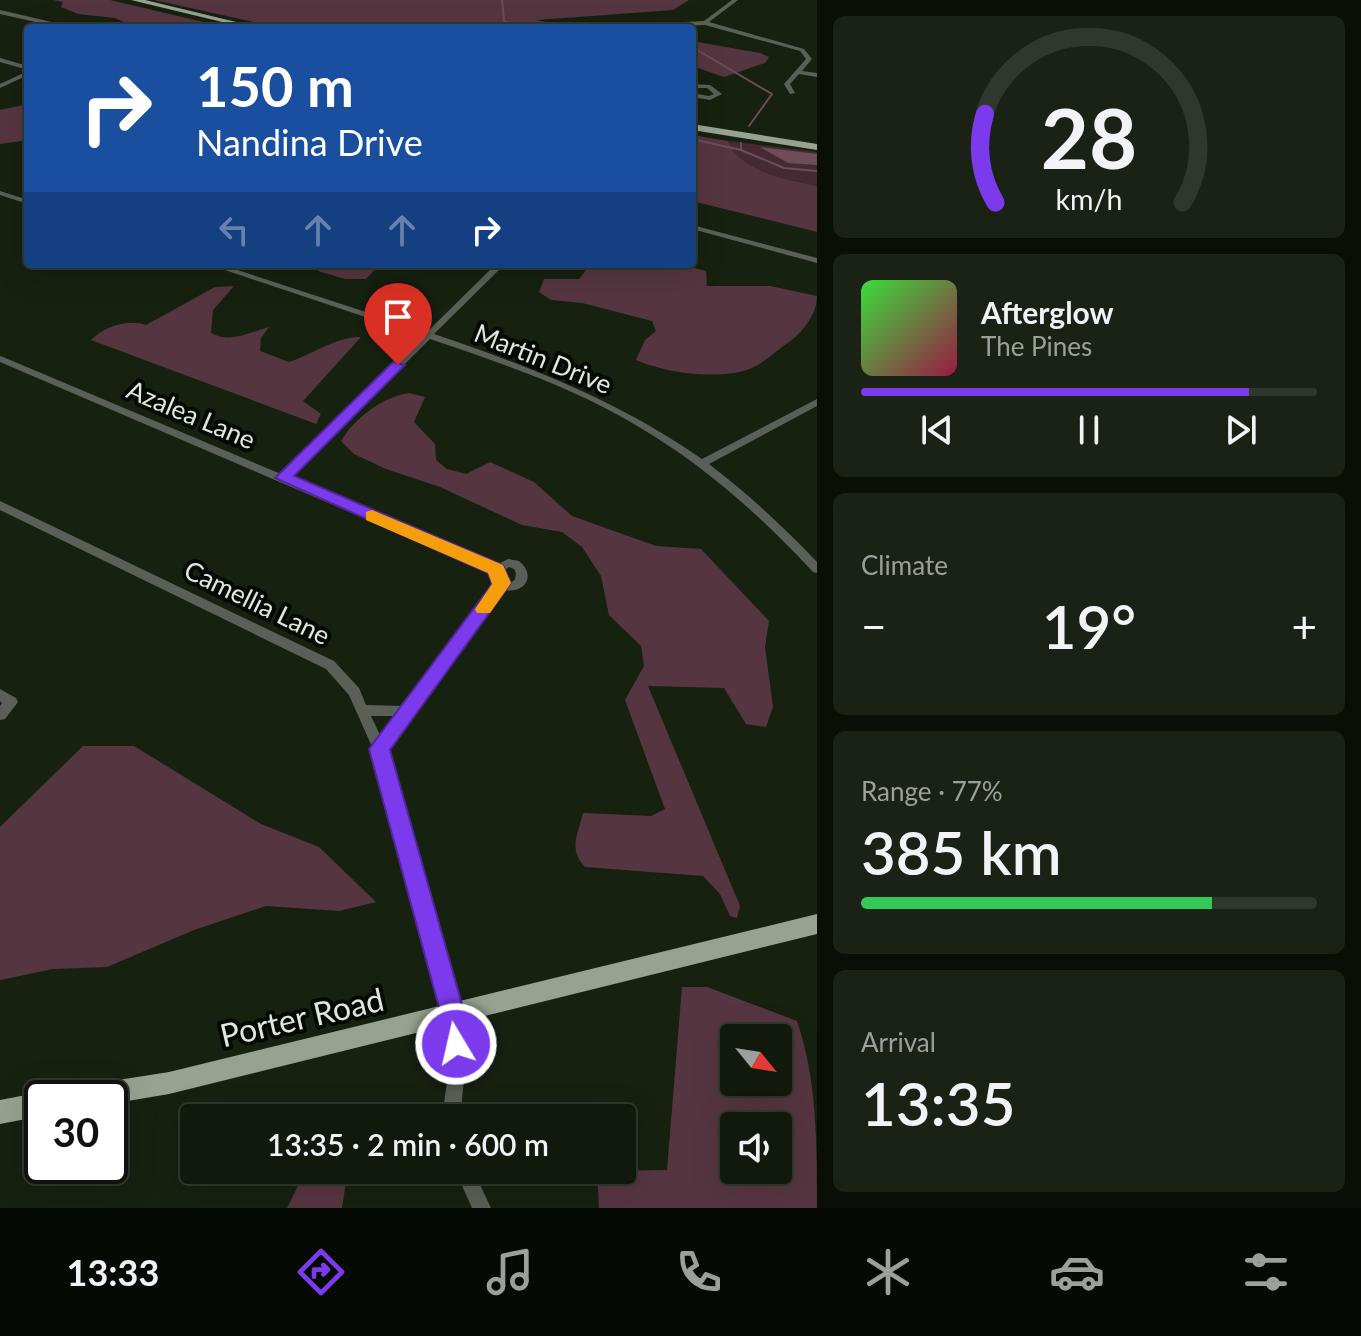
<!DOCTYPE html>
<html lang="en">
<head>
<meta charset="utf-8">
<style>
  body { margin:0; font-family:Lato,sans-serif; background:#192215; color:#f1f3f6; height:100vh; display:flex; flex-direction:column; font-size:30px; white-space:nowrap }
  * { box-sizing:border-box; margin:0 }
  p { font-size:26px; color:#9ca09d }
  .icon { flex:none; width:44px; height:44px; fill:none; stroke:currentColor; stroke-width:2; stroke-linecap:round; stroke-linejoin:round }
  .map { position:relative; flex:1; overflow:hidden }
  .side { display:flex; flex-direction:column; gap:16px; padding:16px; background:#090e07; width:544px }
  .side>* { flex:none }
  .guide { position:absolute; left:24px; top:24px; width:672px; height:244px; border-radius:8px; box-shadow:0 8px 32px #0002,0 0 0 2px #30382d; background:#1a4fa0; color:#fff; overflow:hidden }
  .needle { width:52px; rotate:120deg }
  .buttons { position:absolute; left:720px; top:1024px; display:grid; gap:16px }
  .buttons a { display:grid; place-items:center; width:72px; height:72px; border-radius:8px; background:#10190c; box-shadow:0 8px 32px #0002,0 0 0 2px #30382d; font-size:40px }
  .speed { position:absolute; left:24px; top:1080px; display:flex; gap:16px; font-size:40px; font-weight:700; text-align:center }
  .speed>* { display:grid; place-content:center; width:104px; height:104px; border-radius:50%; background:#10190c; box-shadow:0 8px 32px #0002,0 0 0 2px #30382d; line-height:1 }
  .speed .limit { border:4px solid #111; border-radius:12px; background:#fff; color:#111 }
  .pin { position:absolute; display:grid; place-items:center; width:68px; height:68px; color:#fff; margin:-82px -34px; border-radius:50% 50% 50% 0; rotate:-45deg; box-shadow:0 0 8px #0007 }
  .pin .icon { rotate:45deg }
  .me { position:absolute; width:88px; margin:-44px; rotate:351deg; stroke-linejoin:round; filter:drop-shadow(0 0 6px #0008) }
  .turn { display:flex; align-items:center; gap:28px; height:168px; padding:0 40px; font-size:36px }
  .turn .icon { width:104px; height:104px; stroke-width:2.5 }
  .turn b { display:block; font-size:56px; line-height:68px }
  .lanes { display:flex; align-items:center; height:76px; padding:0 40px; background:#0003; justify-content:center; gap:40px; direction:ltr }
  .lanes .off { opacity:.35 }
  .big { font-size:60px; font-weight:600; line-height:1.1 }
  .side .tile { flex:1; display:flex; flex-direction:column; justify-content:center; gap:12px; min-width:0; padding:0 28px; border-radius:12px; background:#192215 }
  .side .dial { align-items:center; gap:0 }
  .dial svg { height:208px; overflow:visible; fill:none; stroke:#30382d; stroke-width:7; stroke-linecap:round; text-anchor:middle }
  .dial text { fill:#f1f3f6; stroke:none }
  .song { display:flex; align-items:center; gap:24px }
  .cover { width:96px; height:96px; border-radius:12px; background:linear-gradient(135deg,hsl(120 70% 55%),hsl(340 70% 35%)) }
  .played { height:8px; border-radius:4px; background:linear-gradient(90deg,#7c3aed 85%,#30382d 85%) }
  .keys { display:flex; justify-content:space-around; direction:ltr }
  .heat { display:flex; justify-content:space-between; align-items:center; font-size:44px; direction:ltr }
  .charge { height:12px; border-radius:6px; background:linear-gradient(90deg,#34c759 77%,#30382d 0) }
  .trip { position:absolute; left:180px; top:1104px; width:456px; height:80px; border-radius:8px; background:#10190c; box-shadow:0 8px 32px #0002,0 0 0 2px #30382d; font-weight:600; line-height:80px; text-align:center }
  .tab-bar { display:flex; height:128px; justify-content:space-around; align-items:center; background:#060a05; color:#9ca09d }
  .tab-bar .icon { width:56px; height:56px }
  .tab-bar .selected { color:#7c3aed }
  .tab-bar b { font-size:36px; color:#f1f3f6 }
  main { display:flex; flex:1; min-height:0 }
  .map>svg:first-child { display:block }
  .green { fill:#462a33 }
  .forest { fill:#553640; fill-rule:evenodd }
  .water { fill:#6d4d57 }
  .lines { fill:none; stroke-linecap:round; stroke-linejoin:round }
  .stream { stroke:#6d4d57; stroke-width:2 }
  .minor { fill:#5a6057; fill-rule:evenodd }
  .major { fill:#97a390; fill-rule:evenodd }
  .route { fill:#7c3aed; stroke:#51269a; stroke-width:2 }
  .slow { fill:#f59e0b }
  .labels { text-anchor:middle; stroke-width:8; stroke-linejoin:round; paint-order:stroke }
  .street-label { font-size:26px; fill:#e0e8dc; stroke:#050904 }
  .near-street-label { font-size:32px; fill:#e0e8dc; stroke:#050904 }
</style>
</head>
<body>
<main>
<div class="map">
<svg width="817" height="1208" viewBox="0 0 817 1208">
  <rect width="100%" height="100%" fill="#162110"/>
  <path class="green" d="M728 141 817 152V186C789 180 740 172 728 141Z"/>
  <g class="forest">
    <polygon points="53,0 110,0 229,28 136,28 115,18 78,14 61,7 63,2"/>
    <polygon points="154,0 689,0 673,10 537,20 570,28 281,28"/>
    <polygon points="692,41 760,53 769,57 765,63 724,77 692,66"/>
    <polygon points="28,104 28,140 0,144 0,110"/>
    <path d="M692 135 728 141C740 172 789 180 817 186V232L692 201Z"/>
    <polygon points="319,264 380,264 366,279 345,279 318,271"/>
    <path d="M591 264H679L706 271 707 286H770L817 296C817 314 803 332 789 342 777 350 765 362 752 368 722 381 665 373 636 360L645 340 656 331 652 321 582 303 551 300 539 292 544 279H579Z"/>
    <path d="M234 286 213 310 211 333C230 344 250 332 269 327L261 338 260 351 289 362C313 354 338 336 361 337L303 401 321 414 316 424 91 340C106 326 127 319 146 325L215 287Z"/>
    <path d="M409 393 425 397 414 422 435 444 436 460 447 469 466 474 490 462 534 482 572 516 656 546 701 549 769 621 765 647 773 707 766 727 746 724 724 688 648 686 740 906 737 918 730 916 720 894 703 876 585 867C568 849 578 835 583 813L651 816 665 809 625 700 644 666 641 646 609 615 601 576 582 547 562 532 522 525 440 487 386 469 354 454 341 441C355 418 382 397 409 393Z"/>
    <polygon points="83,746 134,746 261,824 319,847 376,902 339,911 266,906 194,930 107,967 53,969 0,980 0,827"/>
    <path d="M682 987H707L797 1021C817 1079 817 1144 817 1208H599L597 1171 667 1170ZM734 1038H778V1082H734ZM734 1126H778V1170H734Z"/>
    <polygon points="347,1175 342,1208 287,1208 300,1182"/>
  </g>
  <polygon class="water" points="760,147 817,154 817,165 788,163"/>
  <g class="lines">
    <g class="stream">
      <polyline points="502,0 504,21 519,28"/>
      <polyline points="692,47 772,94 749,126"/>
      <polyline points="692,139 741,150"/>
      <polyline points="741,143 741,150 784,168 817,171"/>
    </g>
    <g class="minor">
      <polygon points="732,0 738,0 709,22 804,49 812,59 802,71 817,73 817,77 799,74 790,84 795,93 790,94 784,84 806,59 800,51 705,25 637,28 576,27 600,24 603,26 704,21"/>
      <polygon points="0,10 69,26 72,28 62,28 0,14"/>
      <polygon points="0,58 28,66 28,70 0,62"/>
      <polygon points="28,71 28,75 0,88 0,84"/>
      <polygon points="692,84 710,85 722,94 710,100 692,97 692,93 709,96 714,94 707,88 692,88"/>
      <polygon points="0,191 28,200 28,204 0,195"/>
      <polygon points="692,225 817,258 817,263 692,229"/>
      <path d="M207 264H219L427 332 496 264H505L434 334C529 366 620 402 702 459L817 399V406L709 464C748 494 783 526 817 562V573L813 572C761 516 705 466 639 427 575 388 501 363 430 339L290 478 496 565 508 559 519 561C537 576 525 594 503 590L387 750 461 1015 466 1060 460 1118H442L450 1060 445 1015 373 749 349 695 326 669 0 510V501L334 661 359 688 366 705 404 706 495 584 492 573 0 362V356L3 357 281 474 422 336ZM509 567 514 569 516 573 515 579 511 583 507 582 504 577 505 570ZM371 716H397L381 737Z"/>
      <polygon points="0,689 16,698 18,702 5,719 0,720 0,706 2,703 0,701"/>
      <polygon points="455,1170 473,1170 491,1208 472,1208"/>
    </g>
    <g class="major">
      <polygon points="131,0 145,0 261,28 247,28"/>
      <polygon points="692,124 817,144 817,150 692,130"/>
      <polygon points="817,914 817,934 169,1094 110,1104 110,1098 68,1098 72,1090 80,1086 169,1072"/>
      <polygon points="42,1092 51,1098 42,1098 42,1116 0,1124 0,1100"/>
    </g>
  </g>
  <polygon class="route" points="393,362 405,365 294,476 503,565 511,583 390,750 465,1015 469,1044 465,1053 456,1057 447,1053 441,1015 369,749 492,584 488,573 275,478"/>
  <polygon class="slow" points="372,510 503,565 511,583 490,613 477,613 475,609 492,584 488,573 366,520 366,512"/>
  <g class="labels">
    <g class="street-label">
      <text transform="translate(543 359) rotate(22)" y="9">Martin Drive</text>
      <text transform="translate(191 415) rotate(23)" y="9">Azalea Lane</text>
      <text transform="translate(257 603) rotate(26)" y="9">Camellia Lane</text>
    </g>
    <g class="near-street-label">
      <text transform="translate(302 1018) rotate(-13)" y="11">Porter Road</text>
    </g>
  </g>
</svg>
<div class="buttons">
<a><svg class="needle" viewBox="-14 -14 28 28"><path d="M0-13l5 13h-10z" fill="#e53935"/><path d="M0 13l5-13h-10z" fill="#9ca09d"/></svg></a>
<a><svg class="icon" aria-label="sound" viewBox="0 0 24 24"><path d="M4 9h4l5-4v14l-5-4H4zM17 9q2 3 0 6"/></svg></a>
</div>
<div class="speed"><div class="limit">30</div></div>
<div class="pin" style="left:398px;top:365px;background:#d93025"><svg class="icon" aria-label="arrive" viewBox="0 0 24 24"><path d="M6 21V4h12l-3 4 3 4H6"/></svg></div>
<svg class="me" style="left:456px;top:1044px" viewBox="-20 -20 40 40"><circle r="17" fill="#7c3aed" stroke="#fff" stroke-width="3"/><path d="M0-11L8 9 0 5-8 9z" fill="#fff"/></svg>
<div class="trip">13:35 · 2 min · 600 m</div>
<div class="guide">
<div class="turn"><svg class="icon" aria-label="right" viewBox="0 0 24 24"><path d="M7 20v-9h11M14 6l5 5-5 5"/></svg><div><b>150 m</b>Nandina Drive</div></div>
<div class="lanes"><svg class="icon off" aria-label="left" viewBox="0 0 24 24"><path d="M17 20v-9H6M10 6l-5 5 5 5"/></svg><svg class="icon off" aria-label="ahead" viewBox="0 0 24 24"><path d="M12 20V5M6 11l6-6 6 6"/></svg><svg class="icon off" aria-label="ahead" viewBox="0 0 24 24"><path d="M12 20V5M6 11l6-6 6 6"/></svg><svg class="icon" aria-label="right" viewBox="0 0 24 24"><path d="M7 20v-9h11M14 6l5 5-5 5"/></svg></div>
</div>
</div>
<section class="side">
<div class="tile dial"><svg viewBox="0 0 100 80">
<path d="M14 69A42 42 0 1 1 86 69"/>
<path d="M14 69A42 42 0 0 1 10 35" stroke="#7c3aed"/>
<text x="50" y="56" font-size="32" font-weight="700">28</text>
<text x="50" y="72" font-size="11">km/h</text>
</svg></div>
<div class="tile">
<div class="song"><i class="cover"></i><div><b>Afterglow</b><p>The Pines</p></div></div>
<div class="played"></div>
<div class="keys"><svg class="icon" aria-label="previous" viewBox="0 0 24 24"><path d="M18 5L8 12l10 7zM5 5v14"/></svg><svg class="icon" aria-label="pause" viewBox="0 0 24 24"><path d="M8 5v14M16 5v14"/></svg><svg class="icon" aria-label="next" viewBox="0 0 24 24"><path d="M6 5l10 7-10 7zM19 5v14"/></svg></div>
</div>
<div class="tile"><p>Climate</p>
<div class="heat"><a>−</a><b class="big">19°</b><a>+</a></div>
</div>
<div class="tile"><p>Range · 77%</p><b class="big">385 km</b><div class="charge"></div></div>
<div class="tile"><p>Arrival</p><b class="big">13:35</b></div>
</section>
</main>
<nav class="tab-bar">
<b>13:33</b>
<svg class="icon selected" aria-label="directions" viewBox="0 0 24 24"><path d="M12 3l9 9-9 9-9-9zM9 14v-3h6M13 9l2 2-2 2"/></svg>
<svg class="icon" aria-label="music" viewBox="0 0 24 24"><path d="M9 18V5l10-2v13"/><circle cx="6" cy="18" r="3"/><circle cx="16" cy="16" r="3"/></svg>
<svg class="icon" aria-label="phone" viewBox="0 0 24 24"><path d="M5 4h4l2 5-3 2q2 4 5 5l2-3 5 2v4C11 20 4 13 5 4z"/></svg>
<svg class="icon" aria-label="climate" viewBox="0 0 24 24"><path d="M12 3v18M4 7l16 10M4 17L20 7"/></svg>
<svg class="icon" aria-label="car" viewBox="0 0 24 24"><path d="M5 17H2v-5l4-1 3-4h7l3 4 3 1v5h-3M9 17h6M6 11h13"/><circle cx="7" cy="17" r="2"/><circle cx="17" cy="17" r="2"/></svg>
<svg class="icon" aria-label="filters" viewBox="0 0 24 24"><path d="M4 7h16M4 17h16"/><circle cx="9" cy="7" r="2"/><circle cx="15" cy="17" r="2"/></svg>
</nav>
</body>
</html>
